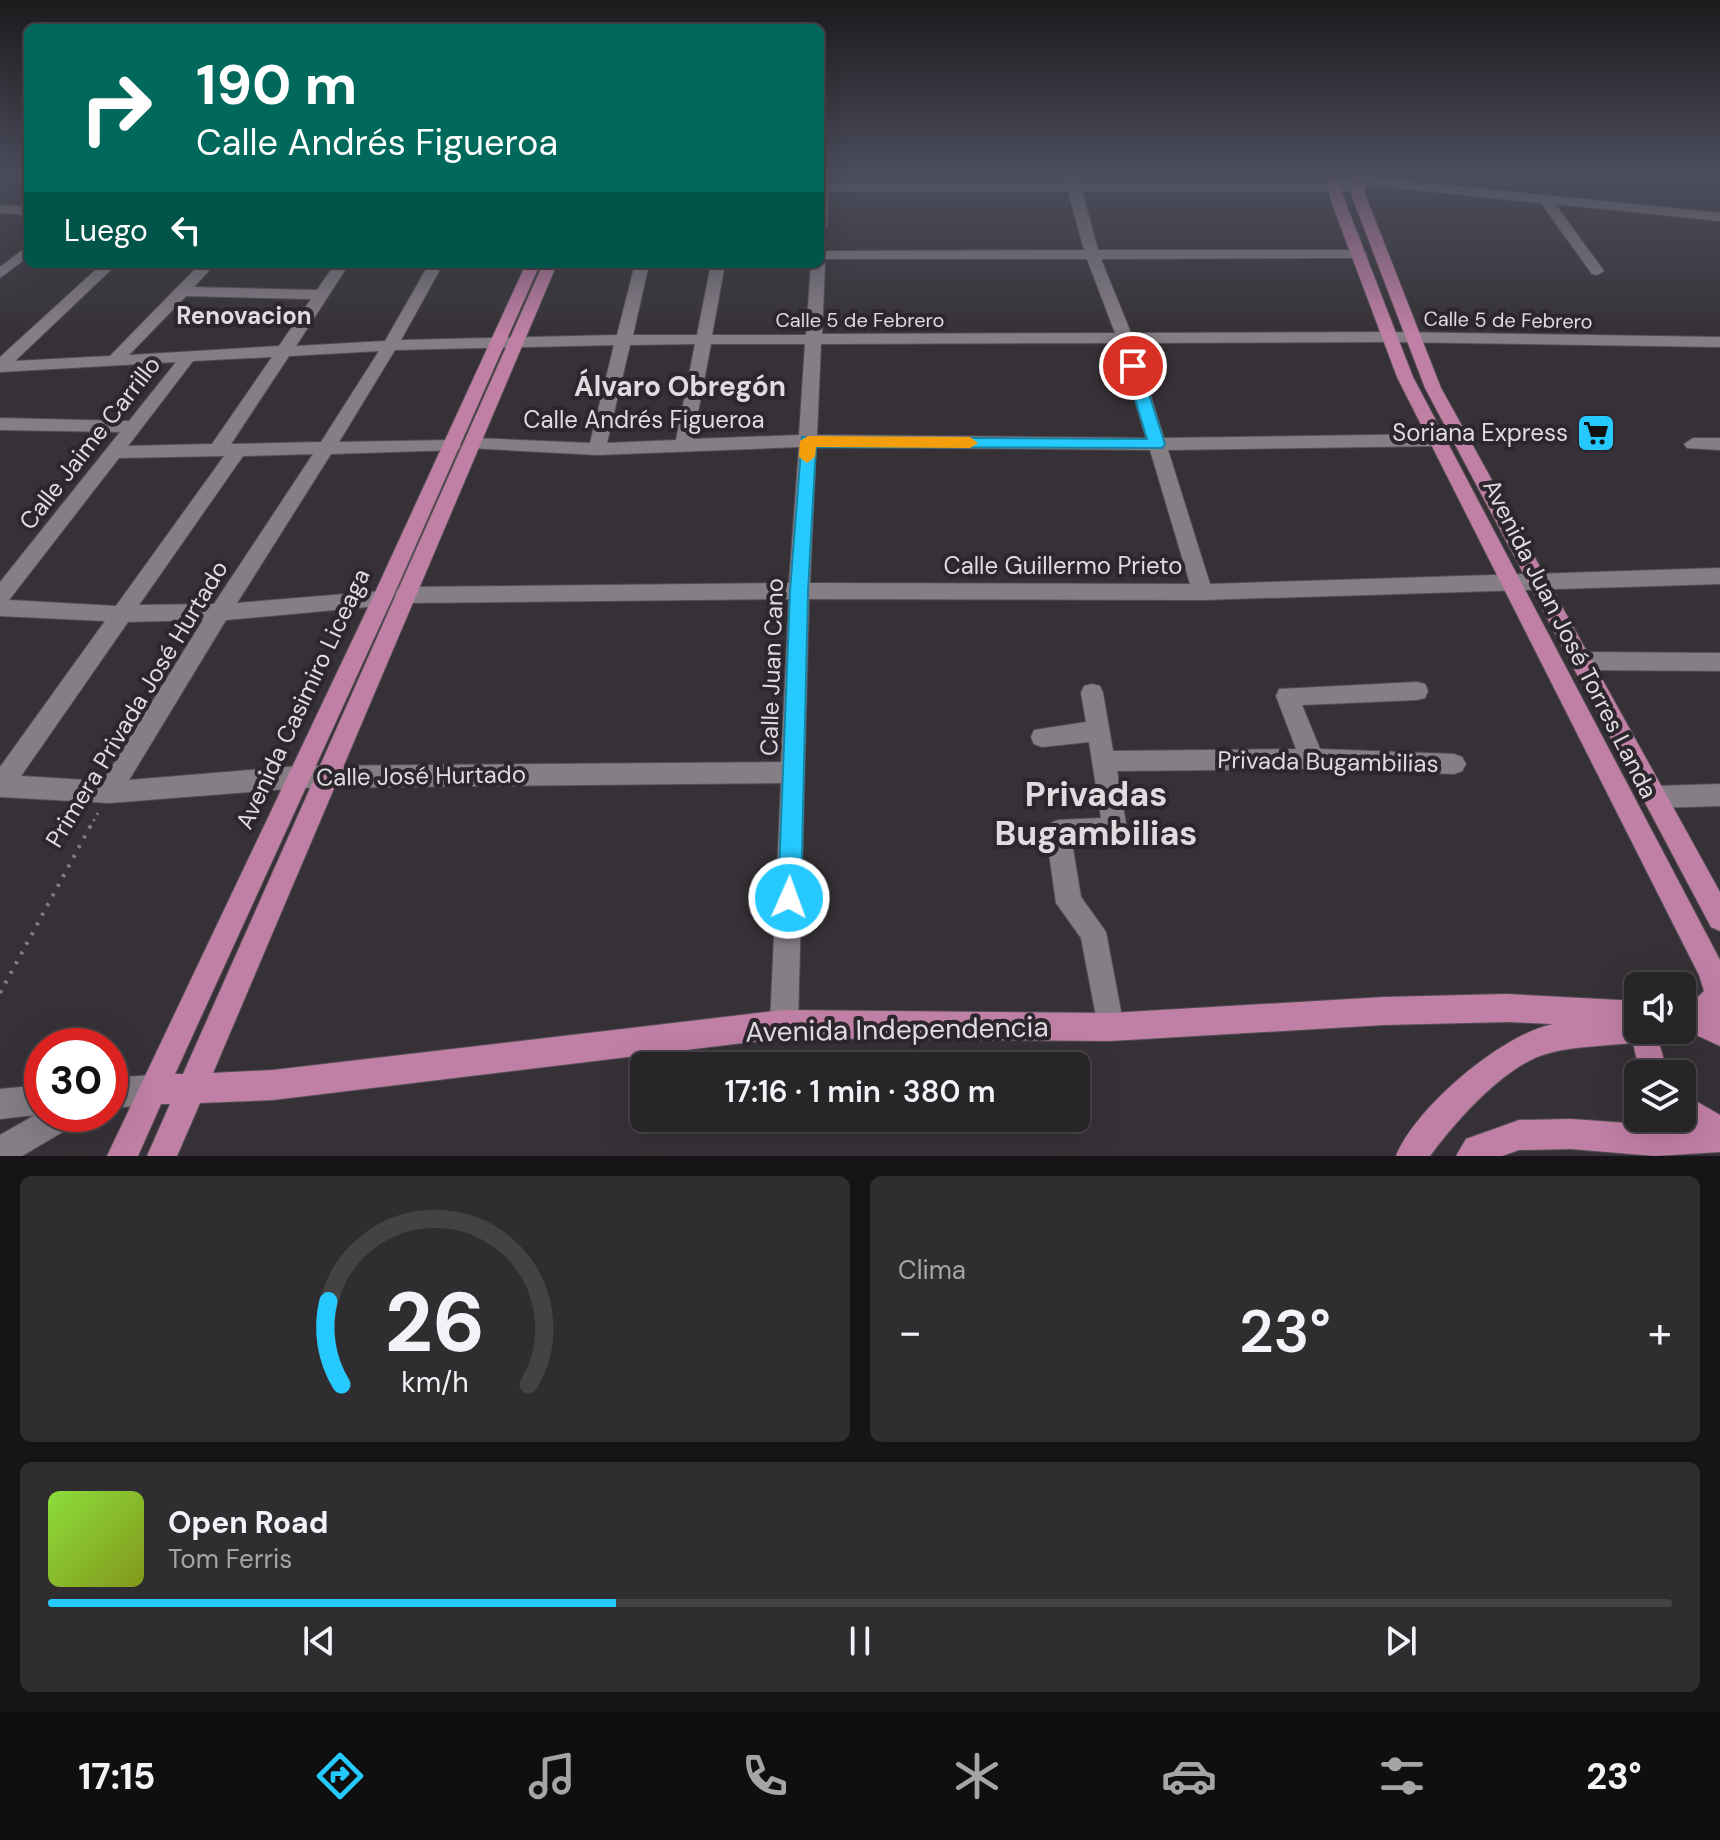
<!DOCTYPE html>
<html lang="es">
<head>
<meta charset="utf-8">
<style>
  body { margin:0; font-family:"DM Sans",sans-serif; background:#302d30; color:#f1f3f6; height:100vh; display:flex; flex-direction:column; font-size:30px; white-space:nowrap }
  * { box-sizing:border-box; margin:0 }
  p { font-size:26px; color:#a5a5a8 }
  .icon { flex:none; width:44px; height:44px; fill:none; stroke:currentColor; stroke-width:2; stroke-linecap:round; stroke-linejoin:round }
  .map { position:relative; height:1156px; overflow:hidden }
  .drawer { display:flex; flex-direction:column; gap:20px; padding:20px; background:#161416; flex:1 }
  .drawer>* { flex:none }
  .hud { position:absolute; left:24px; top:24px; width:800px; height:244px; border-radius:12px; box-shadow:0 8px 32px #0002,0 0 0 2px #444245; background:#00695c; color:#fff; overflow:hidden }
  .fabs { position:absolute; left:1624px; top:972px; display:grid; gap:16px }
  .fabs a { display:grid; place-items:center; width:72px; height:72px; border-radius:12px; background:#282528; box-shadow:0 8px 32px #0002,0 0 0 2px #444245; font-size:40px }
  .speed { position:absolute; left:24px; top:1028px; display:flex; gap:16px; font-size:40px; font-weight:700; text-align:center }
  .speed>* { display:grid; place-content:center; width:104px; height:104px; border-radius:50%; background:#282528; box-shadow:0 8px 32px #0002,0 0 0 2px #444245; line-height:1 }
  .speed .limit { border:12px solid #d22; background:#fff; color:#111 }
  .pin { position:absolute; display:grid; place-items:center; width:68px; height:68px; color:#fff; margin:-34px; border:4px solid #fff; border-radius:50%; box-shadow:0 2px 8px #0007 }
  .me { position:absolute; width:88px; margin:-44px; rotate:2deg; stroke-linejoin:round; filter:drop-shadow(0 0 6px #0008) }
  .turn { display:flex; align-items:center; gap:28px; height:168px; padding:0 40px; font-size:36px }
  .turn .icon { width:104px; height:104px; stroke-width:2.5 }
  .turn b { display:block; font-size:56px; line-height:68px }
  .then { display:flex; align-items:center; height:76px; padding:0 40px; background:#0003; gap:16px; font-size:30px }
  .big { font-size:60px; font-weight:600; line-height:1.1 }
  .drawer .card { flex:1; display:flex; flex-direction:column; justify-content:center; gap:12px; min-width:0; padding:0 28px; border-radius:12px; background:#302d30 }
  .drawer .dial { align-items:center; gap:0 }
  .dial svg { height:208px; overflow:visible; fill:none; stroke:#444245; stroke-width:7; stroke-linecap:round; text-anchor:middle }
  .dial text { fill:#f1f3f6; stroke:none }
  .song { display:flex; align-items:center; gap:24px }
  .cover { width:96px; height:96px; border-radius:12px; background:linear-gradient(135deg,hsl(90 70% 55%),hsl(70 70% 35%)) }
  .played { height:8px; border-radius:4px; background:linear-gradient(90deg,#26c9fe 35%,#444245 35%) }
  .keys { display:flex; justify-content:space-around; direction:ltr }
  .heat { display:flex; justify-content:space-between; align-items:center; font-size:44px; direction:ltr }
  .drawer .tiles { flex:1; display:grid; gap:20px; grid-template-columns:1fr 1fr }
  .card:last-child { grid-column:span 2 }
  .trip { position:absolute; left:630px; top:1052px; width:460px; height:80px; border-radius:12px; background:#282528; box-shadow:0 8px 32px #0002,0 0 0 2px #444245; font-weight:600; line-height:80px; text-align:center }
  .tab-bar { display:flex; height:128px; justify-content:space-around; align-items:center; background:#100f10; color:#a5a5a8 }
  .tab-bar .icon { width:56px; height:56px }
  .tab-bar .current { color:#26c9fe }
  .tab-bar b { font-size:36px; color:#f1f3f6 }
  .map>svg:first-child { display:block }
  .lines { fill:none; stroke-linecap:round; stroke-linejoin:round }
  .minor-casing { stroke:#544f54; stroke-width:2 }
  .major-casing { stroke:#544f54; stroke-width:2 }
  .path-far1 { stroke:#7f7b7f; stroke-width:3; stroke-dasharray:2 5; stroke-linecap:butt }
  .path { stroke:#7f7b7f; stroke-width:4; stroke-dasharray:3 8; stroke-linecap:butt }
  .minor { fill:#857e85; fill-rule:evenodd }
  .major { fill:#c07fa5; fill-rule:evenodd }
  .route { fill:#26c9fe; stroke:#1983a5; stroke-width:2 }
  .slow { fill:#f59e0b }
  .labels { text-anchor:middle; stroke-width:8; stroke-linejoin:round; paint-order:stroke }
  .far-street-label { font-size:20px; fill:#dfdbdf; stroke:#2c272c }
  .far-quarter-label { font-size:24px; font-weight:bold; fill:#dfdbdf; stroke:#2c272c }
  .street-label { font-size:24px; fill:#dfdbdf; stroke:#2c272c }
  .poi-label { font-size:24px; fill:#dfdbdf; stroke:#2c272c; text-anchor:end }
  .quarter-label { font-size:28px; font-weight:bold; fill:#dfdbdf; stroke:#2c272c }
  .near-street-label { font-size:28px; fill:#dfdbdf; stroke:#2c272c }
  .near-quarter-label { font-size:34px; font-weight:bold; fill:#dfdbdf; stroke:#2c272c }
</style>
</head>
<body>
<div class="map">
<svg width="1720" height="1156" viewBox="0 0 1720 1156">
  <rect width="100%" height="100%" fill="#363136"/>
  <g class="lines">
    <defs>
      <g id="minor">
        <path d="M820 173H828V183H1066L1064 173H1076L1079 183H1336L1342 179 1367 177 1720 213V221L1555 204 1604 271 1597 275 1592 274 1541 203 1367 185 1356 191H1082L1098 250H1360L1367 254 1360 258 1101 259 1131 333 1390 332 1720 337V347L1390 342 1134 343 1164 438 1438 434 1447 440 1438 446 1168 450 1210 584 1720 568V584L1202 600 809 599 798 1024 794 1034 784 1038 774 1034 770 1024 781 783 299 788 109 803 0 797V767L105 621 0 616V582L120 432 0 430V418L129 421 176 362 0 372V357L102 264H117L15 361 110 356 200 264H215L194 287 317 290 335 264H349L296 346 385 341 429 264H443L401 340 617 335 635 264H649L633 335H697L711 264H725L712 335H806L811 264H820V260L825 264 822 334 1115 333 1087 259H820V251L1084 250 1068 191H828L827 227 820 231ZM186 296 311 299 279 346 129 355ZM1118 343 1146 438 817 435 821 344ZM695 344 676 440 607 443 630 345ZM711 344H805L799 435 693 439ZM614 345 590 443 474 438 468 440 465 444 468 448 597 455 799 447 789 583 405 587 398 589 395 595 398 601 405 603 789 599 781 762 299 766 129 780 226 620 389 605 392 599 389 593 382 591 237 603 331 454 458 450 461 446 452 440 339 442 395 350ZM379 351 321 442 231 444 289 356ZM272 357 212 444 128 446 193 361ZM816 447 1150 450 1190 584 810 583ZM313 454 214 604 139 605 243 456ZM224 456 116 606 9 600 119 458ZM203 620 103 781 21 776 128 622Z"/>
        <polygon points="0,205 28,207 28,215 0,213"/>
        <polygon points="28,246 28,257 0,278 0,267"/>
        <polygon points="1693,438 1720,438 1720,450 1687,448 1684,444"/>
        <polygon points="1582,652 1720,653 1720,671 1582,670 1574,667 1571,661 1574,655"/>
        <polygon points="1417,682 1425,684 1428,691 1425,698 1417,700 1302,705 1320,749 1454,754 1462,757 1466,764 1462,771 1454,774 1312,769 1117,771 1127,829 1124,837 1072,843 1081,897 1106,932 1124,1027 1120,1037 1110,1041 1100,1037 1081,938 1056,903 1046,832 1049,824 1058,820 1101,818 1089,742 1042,747 1034,744 1031,737 1034,730 1086,722 1081,693 1084,686 1092,684 1100,686 1103,693 1113,751 1296,749 1276,696 1279,689"/>
        <polygon points="1720,784 1720,806 1655,808 1647,805 1643,797 1647,789 1655,786"/>
        <polygon points="152,1075 162,1080 167,1090 162,1100 152,1105 110,1108 110,1078"/>
        <polygon points="42,1085 42,1114 81,1114 76,1124 22,1156 0,1156 0,1135 35,1115 0,1119 0,1089"/>
      </g>
      <g id="major">
        <polygon points="1330,173 1342,173 1340,185 1345,201 1413,377 1720,960 1720,1046 1694,1034 1676,1030 1682,1030 1682,1002 1695,1000 1704,991 1699,975 1397,377 1331,201 1328,185"/>
        <polygon points="1350,173 1362,173 1365,194 1441,388 1720,892 1720,931 1711,927 1425,388 1351,194"/>
        <path d="M526 264H540L392 599 175 1074H183L543 264H557L213 1073 273 1070 784 1010 1110 1013 1384 997 1507 994 1638 1001V1030H1665L1660 1046 1668 1074H1640L1633 1043C1604 1046 1574 1046 1546 1054 1504 1066 1455 1122 1430 1156H1396C1416 1107 1501 1035 1553 1024L1507 1022 1384 1025 1110 1041 784 1038 273 1100 200 1103 177 1156H147L170 1104H161L138 1156H107L372 599Z"/>
        <polygon points="1682,1093 1720,1115 1720,1152 1655,1156 1571,1149 1519,1150 1502,1156 1456,1156 1466,1139 1519,1120 1571,1119 1683,1127 1671,1118 1682,1118"/>
      </g>
    </defs>
    <use href="#minor" class="minor-casing"/>
    <use href="#major" class="major-casing"/>
    <polyline class="path-far1" points="90,827 98,813"/>
    <polyline class="path" points="0,993 91,825"/>
    <use href="#minor" class="minor"/>
    <use href="#major" class="major"/>
  </g>
  <linearGradient id="sky" x2="0" y2="1"><stop stop-color="#1e1b1e"/><stop offset="0.52" stop-color="#4c4e5d"/><stop offset="1" stop-color="#4c4e5d" stop-opacity="0"/></linearGradient>
  <rect width="1720" height="335" fill="url(#sky)"/>
  <polygon class="route" points="1133,361 1140,366 1165,444 1162,448 816,447 808,591 801,898 798,906 789,910 781,906 778,898 790,591 802,437 1147,439 1125,366"/>
  <polygon class="slow" points="808,436 970,437 978,443 970,448 816,447 815,457 807,463 799,457 800,441"/>
  <defs>
    <symbol id="supermarket-square" viewBox="-11 -11 22 22"><rect x="-9" y="-9" width="18" height="18" rx="4" fill="#26c9fe" stroke="#2c272c"/><path d="M-6-5.5h2.5l.6 2H6L4.5 2H-2.5L-4.4-4H-6ZM-1.5 3.2a1.3 1.3 0 1 0 .1 0ZM3 3.2a1.3 1.3 0 1 0 .1 0Z" fill="#111"/></symbol>
  </defs>
  <g fill-rule="evenodd">
    <use href="#supermarket-square" x="1574" y="411" width="44" height="44"/>
  </g>
  <g class="labels">
    <g class="far-street-label">
      <text x="860" y="327">Calle 5 de Febrero</text>
      <text transform="translate(1508 320) rotate(1)" y="7">Calle 5 de Febrero</text>
    </g>
    <g class="far-quarter-label">
      <text x="244" y="324">Renovacion</text>
    </g>
    <g class="street-label">
      <text x="644" y="428">Calle Andrés Figueroa</text>
      <text transform="translate(90 443) rotate(-52)" y="8">Calle Jaime Carrillo</text>
      <text x="1063" y="574">Calle Guillermo Prieto</text>
      <text transform="translate(1570 639) rotate(63)" y="8">Avenida Juan José Torres Landa</text>
      <text transform="translate(772 667) rotate(-88)" y="8">Calle Juan Cano</text>
      <text transform="translate(303 699) rotate(-65)" y="8">Avenida Casimiro Liceaga</text>
      <text transform="translate(137 704) rotate(-59)" y="8">Primera Privada José Hurtado</text>
      <text transform="translate(1328 762) rotate(1)" y="8">Privada Bugambilias</text>
      <text transform="translate(421 776) rotate(-1)" y="8">Calle José Hurtado</text>
    </g>
    <g class="poi-label">
      <text x="1568" y="441">Soriana Express</text>
    </g>
    <g class="quarter-label">
      <text x="680" y="396">Álvaro Obregón</text>
    </g>
    <g class="near-street-label">
      <text transform="translate(897 1029) rotate(-1)" y="10">Avenida Independencia</text>
    </g>
    <g class="near-quarter-label">
      <text x="1096" y="806">Privadas<tspan x="1096" dy="39">Bugambilias</tspan></text>
    </g>
  </g>
</svg>
<div class="fabs">
<a><svg class="icon" aria-label="sound" viewBox="0 0 24 24"><path d="M4 9h4l5-4v14l-5-4H4zM17 9q2 3 0 6"/></svg></a>
<a><svg class="icon" aria-label="layers" viewBox="0 0 24 24"><path d="M12 4l9 5-9 5-9-5zM3 14l9 5 9-5"/></svg></a>
</div>
<div class="speed"><div class="limit">30</div></div>
<div class="pin" style="left:1133px;top:366px;background:#d93025"><svg class="icon" aria-label="arrive" viewBox="0 0 24 24"><path d="M6 21V4h12l-3 4 3 4H6"/></svg></div>
<svg class="me" style="left:789px;top:898px" viewBox="-20 -20 40 40"><circle r="17" fill="#26c9fe" stroke="#fff" stroke-width="3"/><path d="M0-11L8 9 0 5-8 9z" fill="#fff"/></svg>
<div class="trip">17:16 · 1 min · 380 m</div>
<div class="hud">
<div class="turn"><svg class="icon" aria-label="right" viewBox="0 0 24 24"><path d="M7 20v-9h11M14 6l5 5-5 5"/></svg><div><b>190 m</b>Calle Andrés Figueroa</div></div>
<div class="then">Luego<svg class="icon" aria-label="left" viewBox="0 0 24 24"><path d="M17 20v-9H6M10 6l-5 5 5 5"/></svg></div>
</div>
</div>
<section class="drawer">
<div class="tiles">
<div class="card dial"><svg viewBox="0 0 100 80">
<path d="M14 69A42 42 0 1 1 86 69"/>
<path d="M14 69A42 42 0 0 1 9 37" stroke="#26c9fe"/>
<text x="50" y="56" font-size="32" font-weight="700">26</text>
<text x="50" y="72" font-size="11">km/h</text>
</svg></div>
<div class="card"><p>Clima</p>
<div class="heat"><a>−</a><b class="big">23°</b><a>+</a></div>
</div>
<div class="card">
<div class="song"><i class="cover"></i><div><b>Open Road</b><p>Tom Ferris</p></div></div>
<div class="played"></div>
<div class="keys"><svg class="icon" aria-label="previous" viewBox="0 0 24 24"><path d="M18 5L8 12l10 7zM5 5v14"/></svg><svg class="icon" aria-label="pause" viewBox="0 0 24 24"><path d="M8 5v14M16 5v14"/></svg><svg class="icon" aria-label="next" viewBox="0 0 24 24"><path d="M6 5l10 7-10 7zM19 5v14"/></svg></div>
</div>
</div>
</section>
<nav class="tab-bar">
<b>17:15</b>
<svg class="icon current" aria-label="directions" viewBox="0 0 24 24"><path d="M12 3l9 9-9 9-9-9zM9 14v-3h6M13 9l2 2-2 2"/></svg>
<svg class="icon" aria-label="music" viewBox="0 0 24 24"><path d="M9 18V5l10-2v13"/><circle cx="6" cy="18" r="3"/><circle cx="16" cy="16" r="3"/></svg>
<svg class="icon" aria-label="phone" viewBox="0 0 24 24"><path d="M5 4h4l2 5-3 2q2 4 5 5l2-3 5 2v4C11 20 4 13 5 4z"/></svg>
<svg class="icon" aria-label="climate" viewBox="0 0 24 24"><path d="M12 3v18M4 7l16 10M4 17L20 7"/></svg>
<svg class="icon" aria-label="car" viewBox="0 0 24 24"><path d="M5 17H2v-5l4-1 3-4h7l3 4 3 1v5h-3M9 17h6M6 11h13"/><circle cx="7" cy="17" r="2"/><circle cx="17" cy="17" r="2"/></svg>
<svg class="icon" aria-label="filters" viewBox="0 0 24 24"><path d="M4 7h16M4 17h16"/><circle cx="9" cy="7" r="2"/><circle cx="15" cy="17" r="2"/></svg>
<b>23°</b>
</nav>
</body>
</html>
